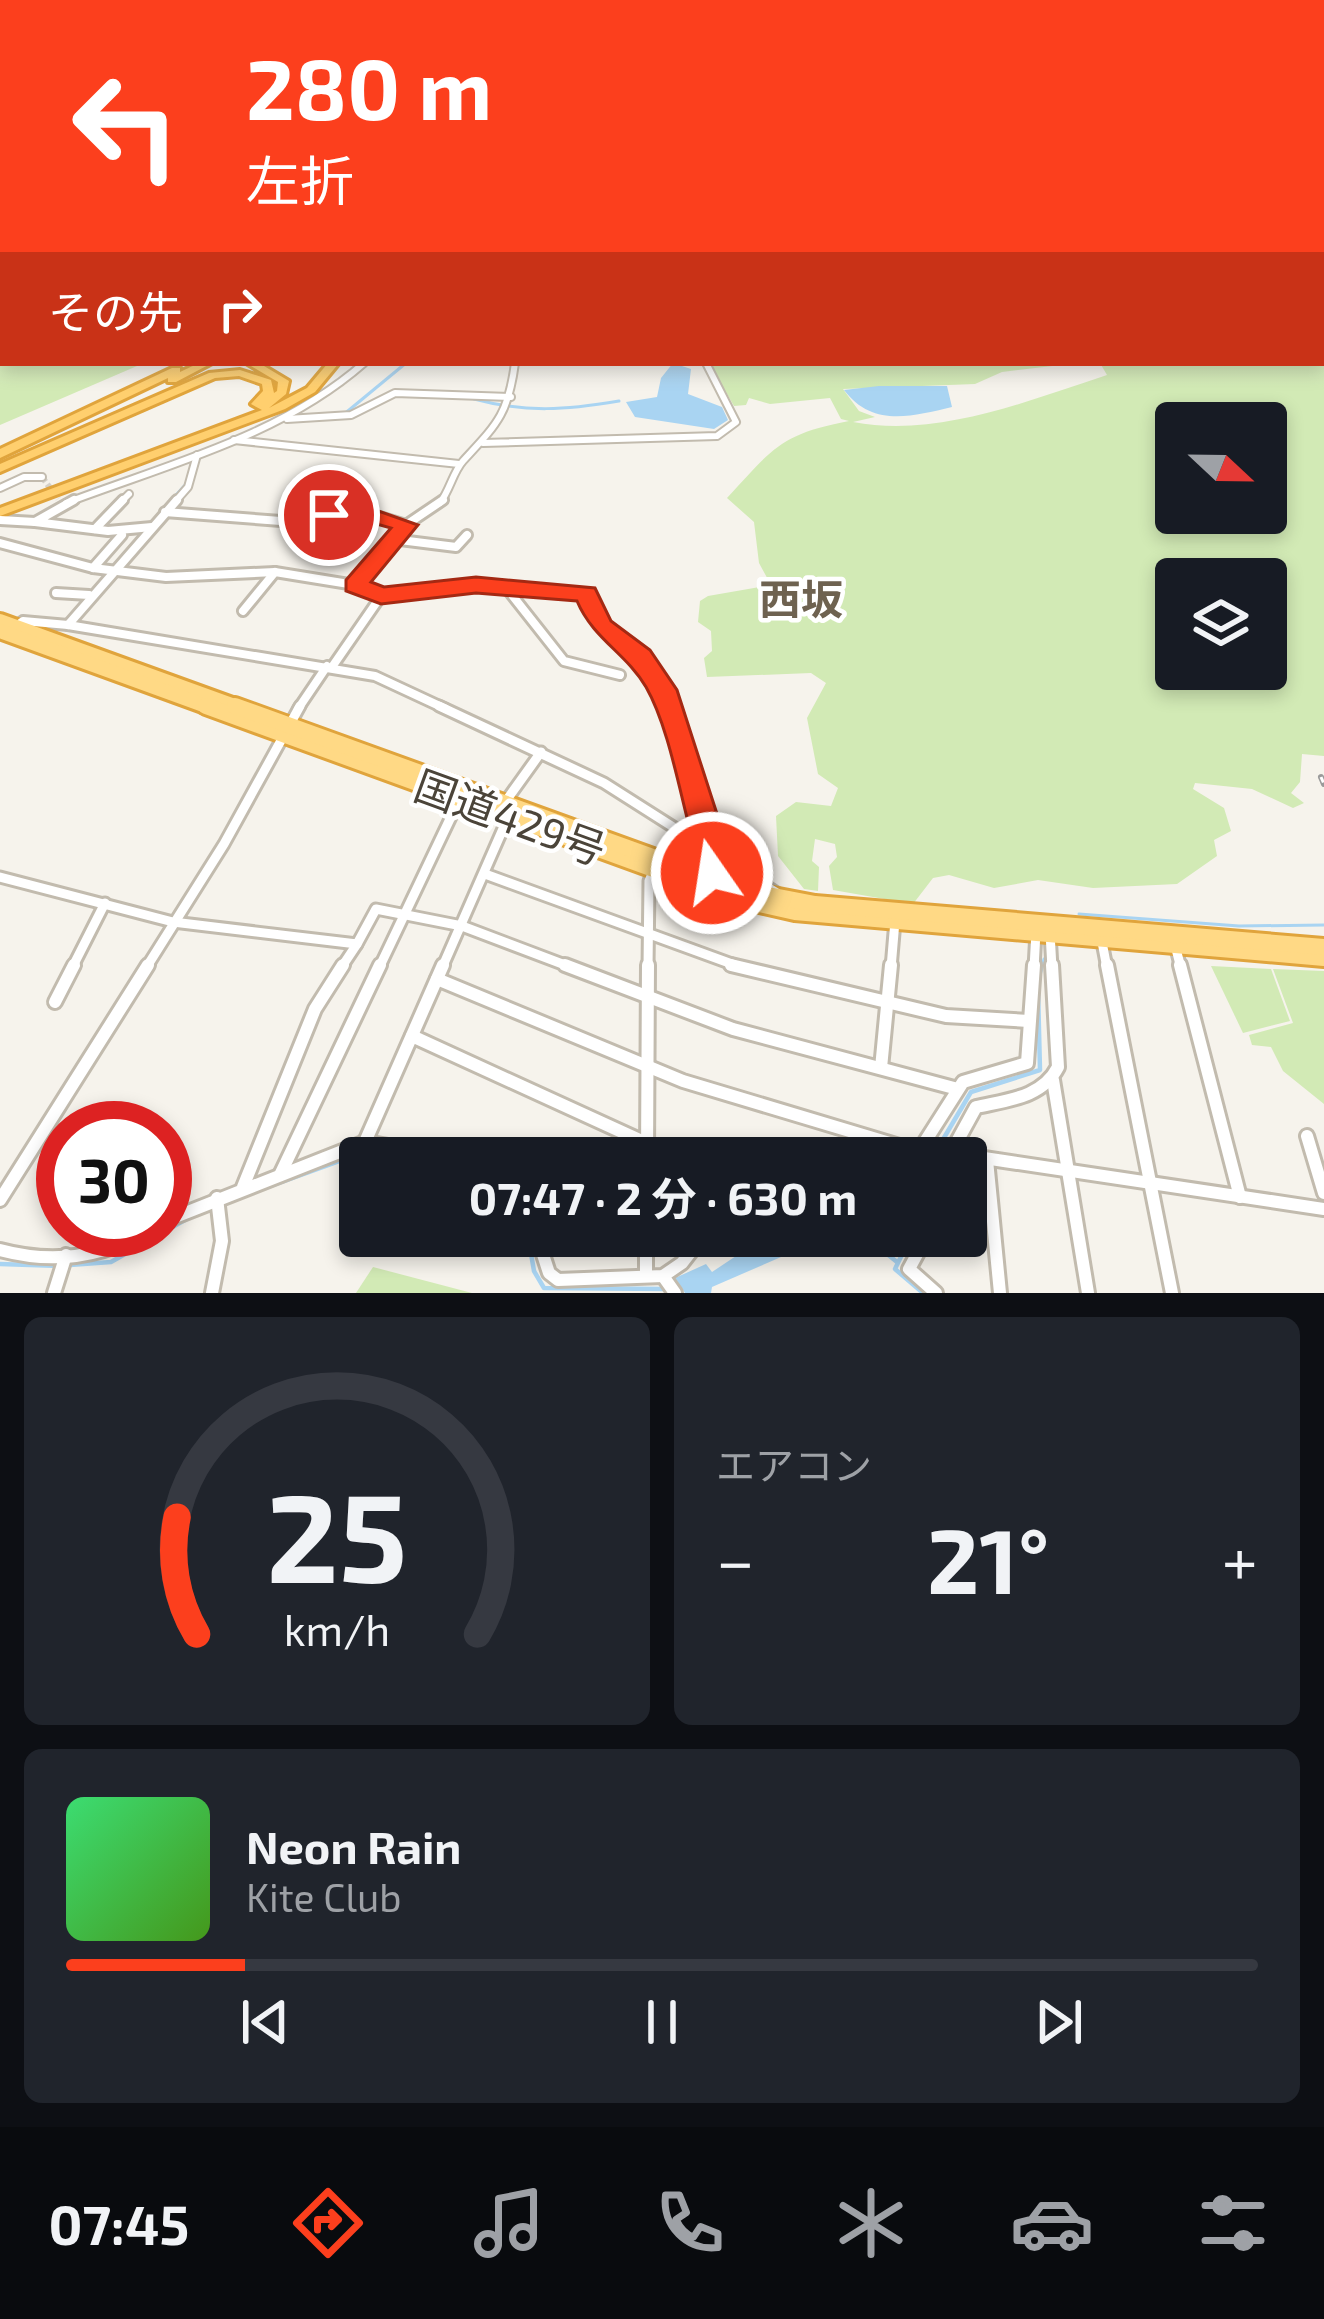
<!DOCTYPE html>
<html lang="ja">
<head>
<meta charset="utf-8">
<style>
  body { margin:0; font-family:"Exo 2","Noto Sans JP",sans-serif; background:#20242c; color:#f1f3f6; height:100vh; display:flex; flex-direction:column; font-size:45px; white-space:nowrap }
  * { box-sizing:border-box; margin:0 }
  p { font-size:39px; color:#9ea1a6 }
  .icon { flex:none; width:66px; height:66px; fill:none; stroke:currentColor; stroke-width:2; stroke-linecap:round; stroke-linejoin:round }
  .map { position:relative; height:1293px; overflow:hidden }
  .side { display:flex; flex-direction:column; gap:24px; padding:24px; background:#0d0f14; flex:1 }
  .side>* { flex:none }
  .banner { position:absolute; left:0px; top:0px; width:1326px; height:366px; box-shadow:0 6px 18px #0003; background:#fc3f1d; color:#fff; overflow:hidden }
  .needle { width:78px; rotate:112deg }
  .controls { position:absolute; left:1155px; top:402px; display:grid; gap:24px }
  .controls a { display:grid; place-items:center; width:132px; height:132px; border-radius:12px; background:#171b24; box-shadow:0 6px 18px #0003; font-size:60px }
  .speed { position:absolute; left:36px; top:1101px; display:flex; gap:24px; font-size:60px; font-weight:700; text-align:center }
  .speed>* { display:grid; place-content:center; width:156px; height:156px; border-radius:50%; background:#171b24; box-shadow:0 6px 18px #0003; line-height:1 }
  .speed .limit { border:18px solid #d22; background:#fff; color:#111 }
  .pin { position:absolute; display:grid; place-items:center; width:102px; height:102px; color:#fff; margin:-51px; border:6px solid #fff; border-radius:50%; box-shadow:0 3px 12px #0007 }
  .me { position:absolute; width:132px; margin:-66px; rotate:347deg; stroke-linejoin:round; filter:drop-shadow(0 0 9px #0008) }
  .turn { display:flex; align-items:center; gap:42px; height:252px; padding:0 48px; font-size:54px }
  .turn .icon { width:156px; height:156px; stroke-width:2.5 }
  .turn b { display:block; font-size:84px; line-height:102px }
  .then { display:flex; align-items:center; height:114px; padding:0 48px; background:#0003; gap:24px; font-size:45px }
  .big { font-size:90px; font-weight:700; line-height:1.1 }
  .side .card { flex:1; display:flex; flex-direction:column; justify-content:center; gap:18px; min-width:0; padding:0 42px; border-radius:18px; background:#20242c }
  .side .dial { align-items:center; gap:0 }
  .dial svg { height:312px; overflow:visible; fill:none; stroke:#363941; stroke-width:7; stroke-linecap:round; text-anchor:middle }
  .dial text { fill:#f1f3f6; stroke:none }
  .song { display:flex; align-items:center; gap:36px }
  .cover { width:144px; height:144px; border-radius:18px; background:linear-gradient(135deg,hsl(140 70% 55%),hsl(100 70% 35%)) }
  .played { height:12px; border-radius:6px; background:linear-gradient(90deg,#fc3f1d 15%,#363941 15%) }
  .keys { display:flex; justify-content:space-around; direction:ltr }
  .heat { display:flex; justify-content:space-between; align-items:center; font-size:66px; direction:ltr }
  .side .tiles { flex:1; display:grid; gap:24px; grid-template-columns:1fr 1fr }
  .card:last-child { grid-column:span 2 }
  .trip { position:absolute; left:339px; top:1137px; width:648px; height:120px; border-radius:12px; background:#171b24; box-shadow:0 6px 18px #0003; font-weight:700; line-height:120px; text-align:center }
  .dock { display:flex; height:192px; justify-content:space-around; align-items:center; background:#090b0e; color:#9ea1a6 }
  .dock .icon { width:84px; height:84px }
  .dock .selected { color:#fc3f1d }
  .dock b { font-size:54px; color:#f1f3f6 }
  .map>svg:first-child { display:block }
  .green { fill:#d2eab5; fill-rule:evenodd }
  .water { fill:#a9d4f2 }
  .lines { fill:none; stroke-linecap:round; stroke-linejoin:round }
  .stream-far1 { stroke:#a9d4f2; stroke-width:3 }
  .stream { stroke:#a9d4f2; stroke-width:4.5 }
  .minor-tunnel { stroke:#d4d0c8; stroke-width:6; stroke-dasharray:6 3; stroke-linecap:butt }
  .minor-far3-casing { stroke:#c2bbae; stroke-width:10 }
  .minor-far2-casing { stroke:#c2bbae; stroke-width:14 }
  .minor-far1-casing { stroke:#c2bbae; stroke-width:15 }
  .minor-casing { stroke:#c2bbae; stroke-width:18 }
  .trunk-far1-casing { stroke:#e0a43c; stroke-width:20 }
  .trunk-casing { stroke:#e0a43c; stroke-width:22 }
  .motorway-casing { stroke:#e0a43c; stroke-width:6 }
  .minor-far3 { stroke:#fff; stroke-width:6 }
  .minor-far2 { stroke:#fff; stroke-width:8 }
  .minor-far1 { stroke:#fff; stroke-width:9 }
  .minor { stroke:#fff; stroke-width:12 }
  .trunk-far1 { stroke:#ffd985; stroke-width:14 }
  .trunk { stroke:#ffd985; stroke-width:16 }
  .motorway { fill:#ffcf6e; fill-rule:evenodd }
  .rail-casing { stroke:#9a9a9a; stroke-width:6 }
  .rail { stroke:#fff; stroke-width:3; stroke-dasharray:6; stroke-linecap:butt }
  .route { fill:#fc3f1d; stroke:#a42913; stroke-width:3 }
  .labels { text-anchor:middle; stroke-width:9; stroke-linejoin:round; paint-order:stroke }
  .quarter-label { font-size:42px; font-weight:bold; fill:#6e6250; stroke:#fff }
  .near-street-label { font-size:42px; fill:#4b4439; stroke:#fff }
</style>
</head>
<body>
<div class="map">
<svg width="1324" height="1293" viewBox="0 0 1324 1293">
  <rect width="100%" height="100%" fill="#f6f3ec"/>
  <g class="green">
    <path d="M1324 230V756L1302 754 1300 782 1291 793 1304 803 1293 808 1252 789 1195 783 1193 789 1224 808 1231 831 1214 840 1217 856 1177 884 1093 888 1038 880 994 888 949 875 933 878 913 904 833 890 829 866 837 857 835 844 815 839 812 861 819 867 818 891 804 889 778 856 776 816 796 802 831 806 838 788 818 774 807 718 826 683 811 673 707 677 704 658 712 651 711 631 698 622 700 601 708 596 771 585 759 563 754 522 727 498C773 448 781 434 849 421L841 419 830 398 770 404 749 398 746 405 734 406 709 363H1078L1002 372 975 384 843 389 859 411 875 417 853 422C938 438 1027 401 1107 375L1100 363H1323ZM1176 423H1266V513H1176ZM1176 579H1266V669H1176Z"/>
    <polygon points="0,293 3,363 144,363 0,425"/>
    <polygon points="1211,966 1271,969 1290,1021 1243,1033"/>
    <polygon points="1273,969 1324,971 1324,1104 1283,1071 1271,1047 1252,1045 1249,1035 1293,1023"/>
    <polygon points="373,1267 472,1293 356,1293"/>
  </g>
  <g class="water">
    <polygon points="673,363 691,369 688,394 722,407 728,420 714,429 635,417 626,402 657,397 661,378"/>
    <path d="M879 386H947L952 407C910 417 872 427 844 390Z"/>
    <polygon points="748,1236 890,1236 884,1256 788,1254 712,1287 711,1293 685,1293 675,1278 706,1264 712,1272 751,1246"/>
  </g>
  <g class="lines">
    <g class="stream-far1">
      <path d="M474 399C526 413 566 410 619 401"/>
      <polyline points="343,415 406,363"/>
      <polyline points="354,417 372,407"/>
      <polyline points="148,526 186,484"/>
      <polyline points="72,530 110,534"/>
      <polyline points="1079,914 1239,926 1324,925"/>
      <polyline points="1041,968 1044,959"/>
    </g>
    <g class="stream">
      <polyline points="1038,980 1042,965"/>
      <polyline points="932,1158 971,1092 1040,1070 1038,990"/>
      <polyline points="268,1187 359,1154 416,1158"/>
      <polyline points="528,1236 534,1271 544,1288 668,1289"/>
      <polyline points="911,1236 895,1269 923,1293"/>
      <polyline points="881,1249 897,1262"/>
      <polyline points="0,1264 60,1266"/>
      <polyline points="70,1265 111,1262 192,1216"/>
    </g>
    <polyline class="minor-tunnel" points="42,477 58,499"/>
    <defs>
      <g id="minor-far3">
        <polyline points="287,419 351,415 395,393 511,397"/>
        <polyline points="234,440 459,464"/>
        <polyline points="483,443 717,436 736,422 706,363"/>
        <polyline points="0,488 24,477 42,477"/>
        <path d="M66 503C169 464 281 436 364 363"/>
        <polyline points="120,503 129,494"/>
        <polyline points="174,503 188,487 197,455"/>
        <path d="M440 503C450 490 453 472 463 461 497 424 508 415 515 363"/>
      </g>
      <g id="minor-far2">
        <polyline points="74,500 35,522 108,531 152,527"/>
        <path d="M443 500 406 525 355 585 381 596 476 585 586 594C607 639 649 662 668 709"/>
        <polyline points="165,512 294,522 353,509 406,525"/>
        <polyline points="0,520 35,522"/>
        <polyline points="95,529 123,500"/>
        <polyline points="392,539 456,547 467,535"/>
        <polyline points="0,543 93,568 166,577 275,572 355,585"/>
        <polyline points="93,568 122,535"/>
        <polyline points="508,590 564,661 620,675"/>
        <polyline points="56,593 89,595"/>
        <polyline points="243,611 275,572"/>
        <polyline points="68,625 177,500"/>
        <polyline points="15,627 23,621 68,625 375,676 446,709"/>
        <polyline points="332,667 381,596"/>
        <polyline points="298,709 327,666"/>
      </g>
      <g id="minor-far1">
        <polyline points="439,706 604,783 777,893"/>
        <polyline points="667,706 698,808 710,878"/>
        <polyline points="503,805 541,752"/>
        <polyline points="485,874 743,968"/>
        <polyline points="0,877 173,922 357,944 376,909 462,926 573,968"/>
        <polyline points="1050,933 1052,968"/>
        <polyline points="1102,942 1107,968"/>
        <polyline points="1176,949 1181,968"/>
        <polyline points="72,968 105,903"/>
        <polyline points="146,968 224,844 300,706"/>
        <polyline points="341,968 357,944"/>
        <polyline points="379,968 460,798"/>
        <polyline points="442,968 509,815"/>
        <polyline points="648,968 649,881 655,867"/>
        <polyline points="891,968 895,921"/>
        <polyline points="1034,968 1036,932"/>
      </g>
      <g id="minor">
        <polyline points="565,965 733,1029 954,1088"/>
        <polyline points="731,965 946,1016 1029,1021"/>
        <polyline points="1107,965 1172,1293"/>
        <polyline points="1180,965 1240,1197"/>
        <polyline points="437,979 683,1081 913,1150"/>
        <polyline points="55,1002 74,965"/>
        <polyline points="412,1036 679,1158"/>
        <polyline points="881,1068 891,965"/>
        <polyline points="1053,1080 1088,1293"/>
        <polyline points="1307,1136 1324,1193"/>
        <polyline points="365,1142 443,965"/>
        <polyline points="951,1153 1324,1209"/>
        <polyline points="647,1158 648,965"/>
        <polyline points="882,1158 921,1148 963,1082 1027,1063 1034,965"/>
        <path d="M948 1158 976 1107C1007 1100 1042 1098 1058 1067L1052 965"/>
        <polyline points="987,1160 1000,1293"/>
        <polyline points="280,1175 380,965"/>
        <polyline points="243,1187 315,1009 343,965"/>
        <polyline points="0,1200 148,965"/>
        <polyline points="165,1221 365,1142 460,1158"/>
        <polyline points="537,1236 549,1273 558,1280 663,1276 682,1263 703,1236"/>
        <polyline points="646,1236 646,1276"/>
        <polyline points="927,1236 909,1269 936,1293"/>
        <path d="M0 1250C52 1264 102 1258 149 1230"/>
        <polyline points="663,1276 675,1293"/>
        <polyline points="54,1293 66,1255"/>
        <polyline points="212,1293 222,1241 217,1198"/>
      </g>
      <g id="trunk-far1">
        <polyline points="0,621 243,709"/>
        <polyline points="0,631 214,709"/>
      </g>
      <g id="trunk">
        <polyline points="206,706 733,898 795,912 1324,958"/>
        <polyline points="235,706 747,891 815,904 1324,947"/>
      </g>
      <g id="motorway">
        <polygon points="199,363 212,363 176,382 168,382 168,378 0,458 0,449 172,368 180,368 180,372"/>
        <polygon points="246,363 259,363 289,381 286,394 269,408 307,388 328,363 339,363 315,392 285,409 0,516 0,508 262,410 251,404 263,391 262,384 239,376 215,378 0,472 0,464 209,373 240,370 271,380 274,393 277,391 278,382"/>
      </g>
    </defs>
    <use href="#minor-far3" class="minor-far3-casing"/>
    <use href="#minor-far2" class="minor-far2-casing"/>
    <use href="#minor-far1" class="minor-far1-casing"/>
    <use href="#minor" class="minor-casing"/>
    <use href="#trunk-far1" class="trunk-far1-casing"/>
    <use href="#trunk" class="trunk-casing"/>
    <use href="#motorway" class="motorway-casing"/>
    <use href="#minor-far3" class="minor-far3"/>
    <use href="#minor-far2" class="minor-far2"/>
    <use href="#minor-far1" class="minor-far1"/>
    <use href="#minor" class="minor"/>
    <use href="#trunk-far1" class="trunk-far1"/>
    <use href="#trunk" class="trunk"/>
    <use href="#motorway" class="motorway"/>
    <defs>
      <polyline id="rail" points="1321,777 1324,784"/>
    </defs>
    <use href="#rail" class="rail-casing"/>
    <use href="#rail" class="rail"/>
  </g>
  <linearGradient id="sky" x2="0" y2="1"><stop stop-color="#8fc1ec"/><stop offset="0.53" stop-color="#fbfaf6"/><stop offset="1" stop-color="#fbfaf6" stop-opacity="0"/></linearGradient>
  <rect width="1324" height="389" fill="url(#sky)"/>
  <path class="route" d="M353 502 418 525 371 582 384 587 476 577 595 588 611 621 650 650 677 690 728 848 724 883H701L695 848C681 801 670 729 646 687 626 653 593 639 577 601L476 593 381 604 346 591V580L391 528 352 517 329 522 317 515Z"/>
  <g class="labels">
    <g class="quarter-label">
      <text x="801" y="615">西坂</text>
    </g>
    <g class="near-street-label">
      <text transform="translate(510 818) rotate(20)" y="15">国道429号</text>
    </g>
  </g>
</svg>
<div class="controls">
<a><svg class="needle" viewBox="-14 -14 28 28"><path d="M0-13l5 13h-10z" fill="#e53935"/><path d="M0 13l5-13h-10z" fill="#9ea1a6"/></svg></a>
<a><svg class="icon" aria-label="layers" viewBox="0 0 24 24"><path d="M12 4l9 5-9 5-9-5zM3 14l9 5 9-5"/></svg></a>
</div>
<div class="speed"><div class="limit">30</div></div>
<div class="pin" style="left:329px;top:515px;background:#d93025"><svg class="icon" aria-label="arrive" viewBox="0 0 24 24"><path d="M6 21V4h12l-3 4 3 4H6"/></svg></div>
<svg class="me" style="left:712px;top:873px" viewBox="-20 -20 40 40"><circle r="17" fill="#fc3f1d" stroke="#fff" stroke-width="3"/><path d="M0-11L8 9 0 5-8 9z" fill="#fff"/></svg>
<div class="trip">07:47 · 2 分 · 630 m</div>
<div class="banner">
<div class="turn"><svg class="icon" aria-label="left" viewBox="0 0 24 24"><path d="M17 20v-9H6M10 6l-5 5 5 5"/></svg><div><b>280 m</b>左折</div></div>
<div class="then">その先<svg class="icon" aria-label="right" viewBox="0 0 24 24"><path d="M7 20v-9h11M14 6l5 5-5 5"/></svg></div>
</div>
</div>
<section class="side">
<div class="tiles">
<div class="card dial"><svg viewBox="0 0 100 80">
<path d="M14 69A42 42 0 1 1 86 69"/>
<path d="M14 69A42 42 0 0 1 9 39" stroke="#fc3f1d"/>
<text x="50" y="56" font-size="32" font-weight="700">25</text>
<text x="50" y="72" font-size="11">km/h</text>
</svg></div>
<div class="card"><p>エアコン</p>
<div class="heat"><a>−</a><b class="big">21°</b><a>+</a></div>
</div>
<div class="card">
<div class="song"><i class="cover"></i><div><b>Neon Rain</b><p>Kite Club</p></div></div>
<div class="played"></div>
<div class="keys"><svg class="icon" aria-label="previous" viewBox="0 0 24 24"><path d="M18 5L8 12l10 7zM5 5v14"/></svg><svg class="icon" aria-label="pause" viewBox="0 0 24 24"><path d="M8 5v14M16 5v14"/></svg><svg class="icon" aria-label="next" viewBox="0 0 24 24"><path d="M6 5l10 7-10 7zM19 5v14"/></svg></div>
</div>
</div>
</section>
<nav class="dock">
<b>07:45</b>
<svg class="icon selected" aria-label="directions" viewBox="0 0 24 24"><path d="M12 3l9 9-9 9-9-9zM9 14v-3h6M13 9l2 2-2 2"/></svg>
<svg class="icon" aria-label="music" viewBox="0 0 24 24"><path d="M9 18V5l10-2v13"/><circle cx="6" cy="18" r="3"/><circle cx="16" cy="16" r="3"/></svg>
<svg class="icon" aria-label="phone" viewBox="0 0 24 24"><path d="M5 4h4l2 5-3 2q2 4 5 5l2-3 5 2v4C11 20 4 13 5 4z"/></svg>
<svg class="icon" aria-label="climate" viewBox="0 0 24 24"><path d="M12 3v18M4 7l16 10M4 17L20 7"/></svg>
<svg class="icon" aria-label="car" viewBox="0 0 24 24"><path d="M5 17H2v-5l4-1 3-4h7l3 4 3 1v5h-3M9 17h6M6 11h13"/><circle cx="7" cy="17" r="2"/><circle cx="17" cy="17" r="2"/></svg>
<svg class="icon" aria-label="filters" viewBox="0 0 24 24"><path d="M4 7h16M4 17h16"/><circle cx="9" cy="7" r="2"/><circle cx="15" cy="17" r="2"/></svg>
</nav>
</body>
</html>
